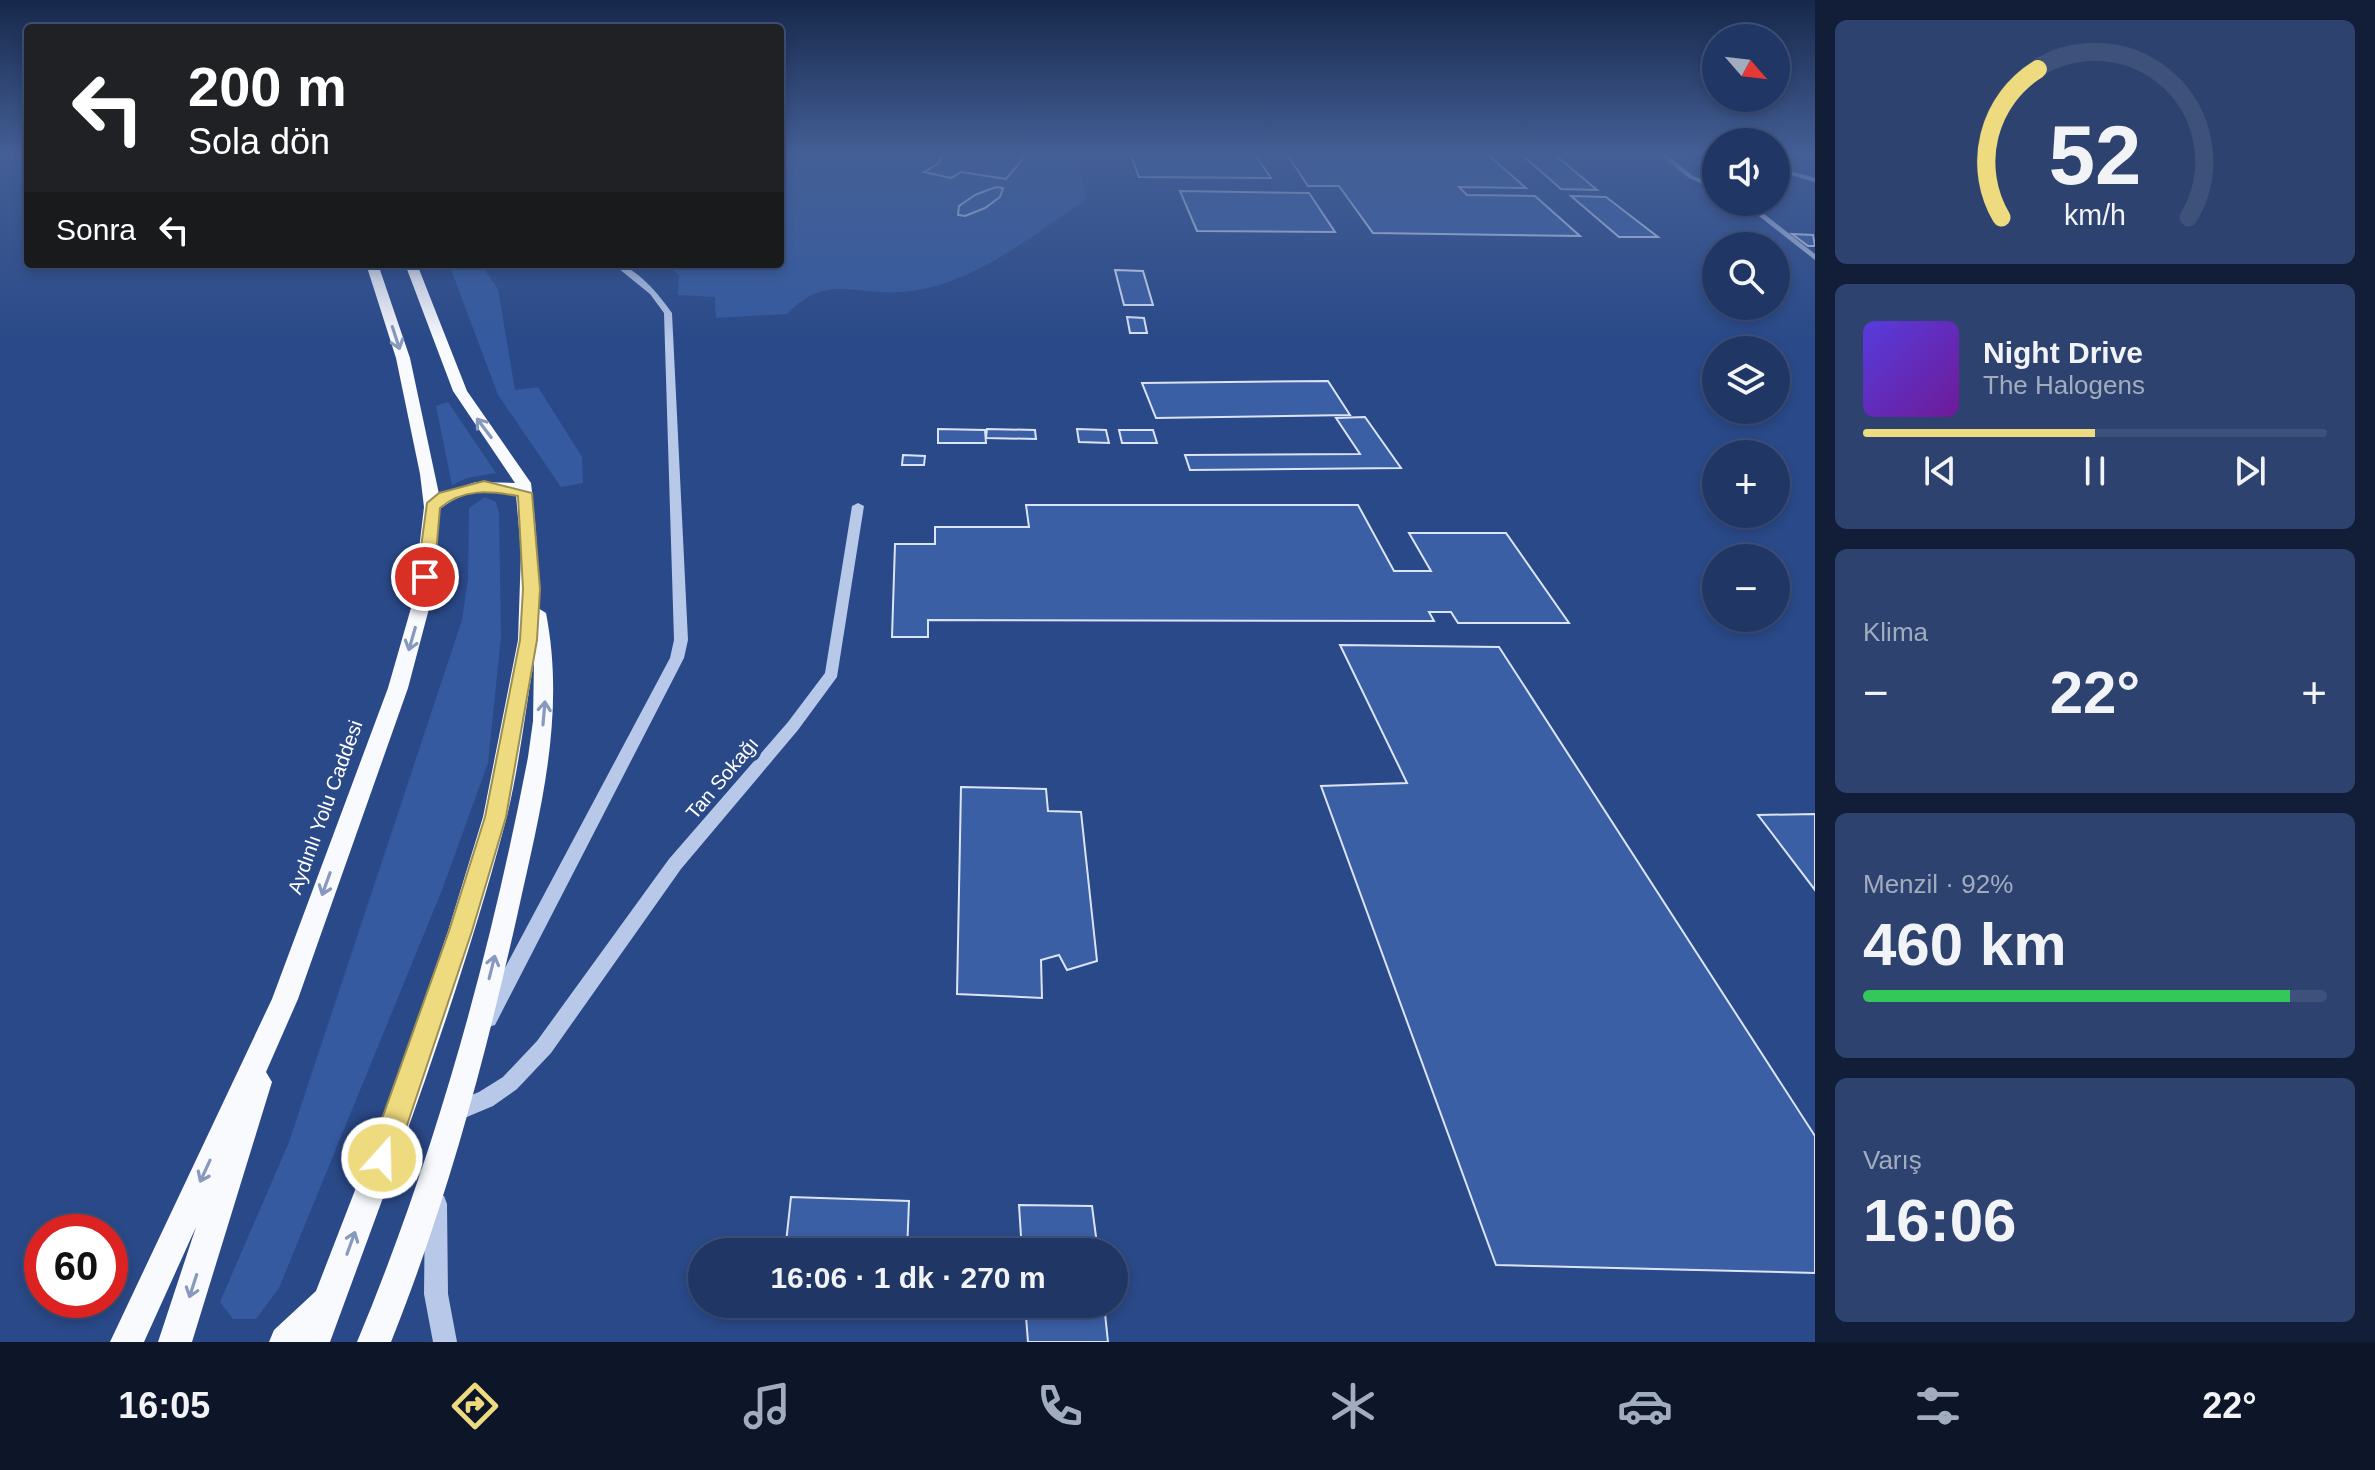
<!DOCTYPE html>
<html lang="tr">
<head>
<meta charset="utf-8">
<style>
  body { margin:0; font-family:Helvetica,sans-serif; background:#2d426f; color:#f1f3f6; height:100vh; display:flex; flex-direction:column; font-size:30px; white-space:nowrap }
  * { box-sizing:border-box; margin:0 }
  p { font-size:26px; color:#a2acbf }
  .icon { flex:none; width:44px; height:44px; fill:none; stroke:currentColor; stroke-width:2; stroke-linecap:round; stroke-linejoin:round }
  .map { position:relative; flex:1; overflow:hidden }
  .details { display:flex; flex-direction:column; gap:20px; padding:20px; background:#121e38; width:560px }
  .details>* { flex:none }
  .hud { position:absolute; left:24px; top:24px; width:760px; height:244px; border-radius:8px; box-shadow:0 4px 12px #0003,0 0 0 2px #3d517a; background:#202124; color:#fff; overflow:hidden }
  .needle { width:52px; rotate:118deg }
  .fabs { position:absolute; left:1702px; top:24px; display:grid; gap:16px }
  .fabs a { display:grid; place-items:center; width:88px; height:88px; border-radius:50%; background:#203766; box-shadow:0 4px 12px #0003,0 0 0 2px #3d517a; font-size:40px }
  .speed { position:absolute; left:24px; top:1214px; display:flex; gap:16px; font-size:40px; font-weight:700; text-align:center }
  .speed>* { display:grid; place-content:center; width:104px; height:104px; border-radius:50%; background:#203766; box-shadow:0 4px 12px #0003,0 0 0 2px #3d517a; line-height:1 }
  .speed .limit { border:12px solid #d22; background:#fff; color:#111 }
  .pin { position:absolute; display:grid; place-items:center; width:68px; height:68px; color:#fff; margin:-34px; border:4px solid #fff; border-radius:50%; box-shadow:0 2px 8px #0007 }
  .me { position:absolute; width:88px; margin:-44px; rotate:20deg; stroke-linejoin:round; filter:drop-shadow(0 0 6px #0008) }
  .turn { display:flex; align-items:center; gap:28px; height:168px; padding:0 32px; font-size:36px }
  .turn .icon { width:104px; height:104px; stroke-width:2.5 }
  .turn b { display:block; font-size:56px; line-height:68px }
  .then { display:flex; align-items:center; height:76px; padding:0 32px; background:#0003; gap:16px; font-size:30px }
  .big { font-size:60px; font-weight:600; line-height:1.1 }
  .details .card { flex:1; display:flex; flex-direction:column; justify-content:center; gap:12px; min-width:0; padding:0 28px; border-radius:12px; background:#2d426f }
  .details .dial { align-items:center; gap:0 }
  .dial svg { height:208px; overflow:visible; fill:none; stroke:#3d517a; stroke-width:7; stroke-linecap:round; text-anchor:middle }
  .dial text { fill:#f1f3f6; stroke:none }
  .song { display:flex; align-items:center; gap:24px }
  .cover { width:96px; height:96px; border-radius:12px; background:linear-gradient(135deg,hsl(250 70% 55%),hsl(280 70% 35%)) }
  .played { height:8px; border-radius:4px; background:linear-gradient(90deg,#eeda7f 50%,#3d517a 50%) }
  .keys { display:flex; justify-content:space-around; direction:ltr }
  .heat { display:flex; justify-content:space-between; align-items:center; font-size:44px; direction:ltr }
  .charge { height:12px; border-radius:6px; background:linear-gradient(90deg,#34c759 92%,#3d517a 0) }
  .trip { position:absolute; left:688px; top:1238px; width:440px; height:80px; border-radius:40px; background:#203766; box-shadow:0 4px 12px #0003,0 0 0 2px #3d517a; font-weight:600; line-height:80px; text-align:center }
  .dock { display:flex; height:128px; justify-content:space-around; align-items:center; background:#0d1629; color:#a2acbf }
  .dock .icon { width:56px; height:56px }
  .dock .active { color:#eeda7f }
  .dock b { font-size:36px; color:#f1f3f6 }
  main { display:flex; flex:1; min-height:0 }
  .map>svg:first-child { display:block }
  .green { fill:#355a9f }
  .building { fill:#3b5fa4; stroke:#dbe4f7; stroke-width:2 }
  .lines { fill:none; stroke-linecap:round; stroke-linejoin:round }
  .minor { fill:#b7c8e8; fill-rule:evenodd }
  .major { fill:#f9fafe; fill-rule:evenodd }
  .oneway { stroke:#8799bd }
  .route { fill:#eeda7f; stroke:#9b8e53; stroke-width:2 }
  .labels { text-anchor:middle; stroke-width:8; stroke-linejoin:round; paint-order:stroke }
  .street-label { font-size:20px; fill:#fff; stroke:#2a4988 }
</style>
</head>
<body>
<main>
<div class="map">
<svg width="1815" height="1342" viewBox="0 0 1815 1342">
  <rect width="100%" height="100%" fill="#2a4988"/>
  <g class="green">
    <path d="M780 153H1076L1087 199C1031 236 971 287 902 292 855 296 827 273 787 314L716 318 715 297 678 295 679 275 664 264H780Z"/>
    <polygon points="449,264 481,264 498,289 515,390 538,387 582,457 583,483 561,487 498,395"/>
    <polygon points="448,402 496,473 467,478 452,485 436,406"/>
    <polygon points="485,497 496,502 499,513 501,637 488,763 442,890 279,1288 256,1319 233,1319 220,1302 289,1142 462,620 468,579 469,508"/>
  </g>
  <g class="building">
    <polygon points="943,153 1022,153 1022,160 1006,179 961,172 951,178 924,172 939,163"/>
    <polygon points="1130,153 1254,153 1271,178 1139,177"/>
    <polygon points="1286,153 1486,153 1526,188 1459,187 1467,195 1535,196 1580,236 1373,233 1339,186 1308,186"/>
    <polygon points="1520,153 1553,153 1597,190 1561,189"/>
    <polygon points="996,187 1003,188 1000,197 985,208 965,216 958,215 959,206 975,195"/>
    <polygon points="1180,191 1309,193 1335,232 1197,231"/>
    <polygon points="1571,196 1606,197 1658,237 1619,237"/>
    <polygon points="1792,234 1813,235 1815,246 1808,246"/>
    <polygon points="1115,270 1143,271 1153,305 1124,305"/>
    <polygon points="1127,317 1144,318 1147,333 1130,333"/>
    <polygon points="1328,381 1350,415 1156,418 1142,383"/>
    <polygon points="1365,417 1401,468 1190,470 1185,455 1360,454 1336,418"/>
    <polygon points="938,429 985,430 986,443 938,443"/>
    <polygon points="987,429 1035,430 1036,439 986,438"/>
    <polygon points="1077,429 1106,430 1109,443 1079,442"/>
    <polygon points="1119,430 1153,430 1157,443 1122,443"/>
    <polygon points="903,455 925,456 924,465 902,465"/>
    <polygon points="1026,505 1358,505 1394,571 1431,571 1409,533 1506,533 1569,623 1458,623 1451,612 1429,612 1434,621 928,620 928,637 892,637 895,544 935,544 935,527 1029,527"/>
    <polygon points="1340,645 1499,647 1815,1136 1815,1273 1496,1265 1321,786 1407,783"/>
    <polygon points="961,787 1046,789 1048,811 1081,812 1097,961 1067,970 1059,955 1041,960 1042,998 957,994"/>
    <polygon points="1815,814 1815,890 1758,815"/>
    <polygon points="791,1197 909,1201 907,1252 785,1252"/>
    <polygon points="1019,1205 1092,1206 1098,1252 1022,1252"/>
    <polygon points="1025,1304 1104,1304 1108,1342 1028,1342"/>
  </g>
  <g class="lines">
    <g class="minor">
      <polygon points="1658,153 1665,153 1693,176 1716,185 1716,190 1689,178"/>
      <polygon points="1710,153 1716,153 1716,156"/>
      <polygon points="1776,167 1815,178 1815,182 1776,171"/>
      <polygon points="1741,202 1749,202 1815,254 1815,260"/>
      <path d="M613 264C635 264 660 296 672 313L688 640 684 658 495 1025 488 1027 481 1025 478 1019 481 1013 670 658 674 640 664 313 650 294Z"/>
      <polygon points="858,503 864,506 837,677 798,730 681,869 551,1053 517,1089 493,1106 455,1122 448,1119 445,1112 448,1105 479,1092 503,1077 537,1041 669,859 788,722 825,673 852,506"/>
      <polygon points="436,1193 444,1196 447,1204 448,1294 457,1342 433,1342 424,1294 425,1204 428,1196"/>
    </g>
    <path class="major" d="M366 264H378L410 358 439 494 476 482 515 483 453 391 405 264H417L467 391 531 483C536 524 539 565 538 608L546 613C566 716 540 812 518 912 485 1059 447 1202 391 1342H357C435 1155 490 956 528 757L533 721 534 660C525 713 519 768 506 820 459 998 393 1170 330 1342H269L274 1330 316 1291 388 1105 448 931 483 817 518 640 521 552 516 495C488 487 463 491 440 509L431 601 408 688 298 999 266 1072 272 1082 192 1342H158L196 1227 144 1342H110L272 999 388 688 413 601 424 507 420 474 396 358Z"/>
  </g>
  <defs><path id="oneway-shaft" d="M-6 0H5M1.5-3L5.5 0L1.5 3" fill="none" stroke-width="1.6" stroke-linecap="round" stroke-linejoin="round" transform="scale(2)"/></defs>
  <g class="oneway">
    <use href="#oneway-shaft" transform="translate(396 338) rotate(72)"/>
    <use href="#oneway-shaft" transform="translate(484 428) rotate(-127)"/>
    <use href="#oneway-shaft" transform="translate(412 639) rotate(106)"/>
    <use href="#oneway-shaft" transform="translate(544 713) rotate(-85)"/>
    <use href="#oneway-shaft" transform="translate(326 884) rotate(110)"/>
    <use href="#oneway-shaft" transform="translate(492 967) rotate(-76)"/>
    <use href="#oneway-shaft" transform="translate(205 1171) rotate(115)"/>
    <use href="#oneway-shaft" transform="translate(351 1243) rotate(-70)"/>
    <use href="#oneway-shaft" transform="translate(193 1286) rotate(108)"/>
  </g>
  <linearGradient id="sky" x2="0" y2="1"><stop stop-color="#17284b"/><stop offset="0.45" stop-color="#445f96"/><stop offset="1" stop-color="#445f96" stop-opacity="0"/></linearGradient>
  <rect width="1815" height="341" fill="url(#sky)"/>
  <path class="route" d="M484 481 532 493 540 589 537 640 506 817 472 931 396 1158 392 1167 382 1171 372 1167 368 1158 449 931 485 817 520 640 523 589 518 496C490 491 463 488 440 508L434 577 425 582 417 577 427 503 439 493Z"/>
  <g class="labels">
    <g class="street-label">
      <text transform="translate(722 778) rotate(-50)" y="7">Tan Sokağı</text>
      <text transform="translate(325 807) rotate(-70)" y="7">Aydınlı Yolu Caddesi</text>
    </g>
  </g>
</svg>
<div class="fabs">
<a><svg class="needle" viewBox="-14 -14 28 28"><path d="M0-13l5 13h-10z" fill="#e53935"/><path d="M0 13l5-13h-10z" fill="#a2acbf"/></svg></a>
<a><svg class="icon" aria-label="sound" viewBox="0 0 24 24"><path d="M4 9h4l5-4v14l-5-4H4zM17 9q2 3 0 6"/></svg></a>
<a><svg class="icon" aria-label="search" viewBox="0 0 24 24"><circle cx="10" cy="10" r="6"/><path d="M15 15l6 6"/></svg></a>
<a><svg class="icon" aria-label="layers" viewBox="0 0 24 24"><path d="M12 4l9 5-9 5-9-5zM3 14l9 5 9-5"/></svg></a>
<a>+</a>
<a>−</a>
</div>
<div class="speed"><div class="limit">60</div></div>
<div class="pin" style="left:425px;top:577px;background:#d93025"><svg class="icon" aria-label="arrive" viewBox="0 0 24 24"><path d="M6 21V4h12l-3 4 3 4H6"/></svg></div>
<svg class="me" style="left:382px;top:1158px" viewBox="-20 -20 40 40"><circle r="17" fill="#eeda7f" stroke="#fff" stroke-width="3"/><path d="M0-11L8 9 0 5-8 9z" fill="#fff"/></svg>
<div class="trip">16:06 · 1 dk · 270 m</div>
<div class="hud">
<div class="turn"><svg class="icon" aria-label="left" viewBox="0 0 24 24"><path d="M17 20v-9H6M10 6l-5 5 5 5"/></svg><div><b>200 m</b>Sola dön</div></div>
<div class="then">Sonra<svg class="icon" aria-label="left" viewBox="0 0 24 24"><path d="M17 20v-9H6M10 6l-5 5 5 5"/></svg></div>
</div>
</div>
<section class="details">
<div class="card dial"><svg viewBox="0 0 100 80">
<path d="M14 69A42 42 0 1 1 86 69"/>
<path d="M14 69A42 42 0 0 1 28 12" stroke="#eeda7f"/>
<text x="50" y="56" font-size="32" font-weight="700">52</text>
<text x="50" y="72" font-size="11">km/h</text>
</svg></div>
<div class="card">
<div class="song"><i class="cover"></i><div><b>Night Drive</b><p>The Halogens</p></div></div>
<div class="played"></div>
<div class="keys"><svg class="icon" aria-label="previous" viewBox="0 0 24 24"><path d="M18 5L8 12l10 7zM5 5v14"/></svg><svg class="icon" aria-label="pause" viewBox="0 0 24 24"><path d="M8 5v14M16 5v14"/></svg><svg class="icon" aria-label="next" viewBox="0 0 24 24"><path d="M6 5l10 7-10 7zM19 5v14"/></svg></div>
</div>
<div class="card"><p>Klima</p>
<div class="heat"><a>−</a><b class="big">22°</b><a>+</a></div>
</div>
<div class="card"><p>Menzil · 92%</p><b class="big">460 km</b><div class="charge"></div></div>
<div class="card"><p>Varış</p><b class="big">16:06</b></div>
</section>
</main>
<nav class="dock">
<b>16:05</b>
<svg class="icon active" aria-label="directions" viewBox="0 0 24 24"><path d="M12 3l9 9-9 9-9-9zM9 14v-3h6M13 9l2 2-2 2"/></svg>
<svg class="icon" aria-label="music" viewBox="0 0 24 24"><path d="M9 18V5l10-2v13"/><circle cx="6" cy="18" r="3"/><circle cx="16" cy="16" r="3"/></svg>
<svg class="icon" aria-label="phone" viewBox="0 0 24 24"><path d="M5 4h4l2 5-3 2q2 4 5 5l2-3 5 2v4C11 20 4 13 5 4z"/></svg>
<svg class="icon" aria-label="climate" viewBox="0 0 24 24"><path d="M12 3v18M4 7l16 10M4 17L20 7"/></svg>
<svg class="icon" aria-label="car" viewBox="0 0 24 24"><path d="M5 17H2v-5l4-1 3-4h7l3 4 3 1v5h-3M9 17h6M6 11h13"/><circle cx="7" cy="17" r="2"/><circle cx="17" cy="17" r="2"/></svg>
<svg class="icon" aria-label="filters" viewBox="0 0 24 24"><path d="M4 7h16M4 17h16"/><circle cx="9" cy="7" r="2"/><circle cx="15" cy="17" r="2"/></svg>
<b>22°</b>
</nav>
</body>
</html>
